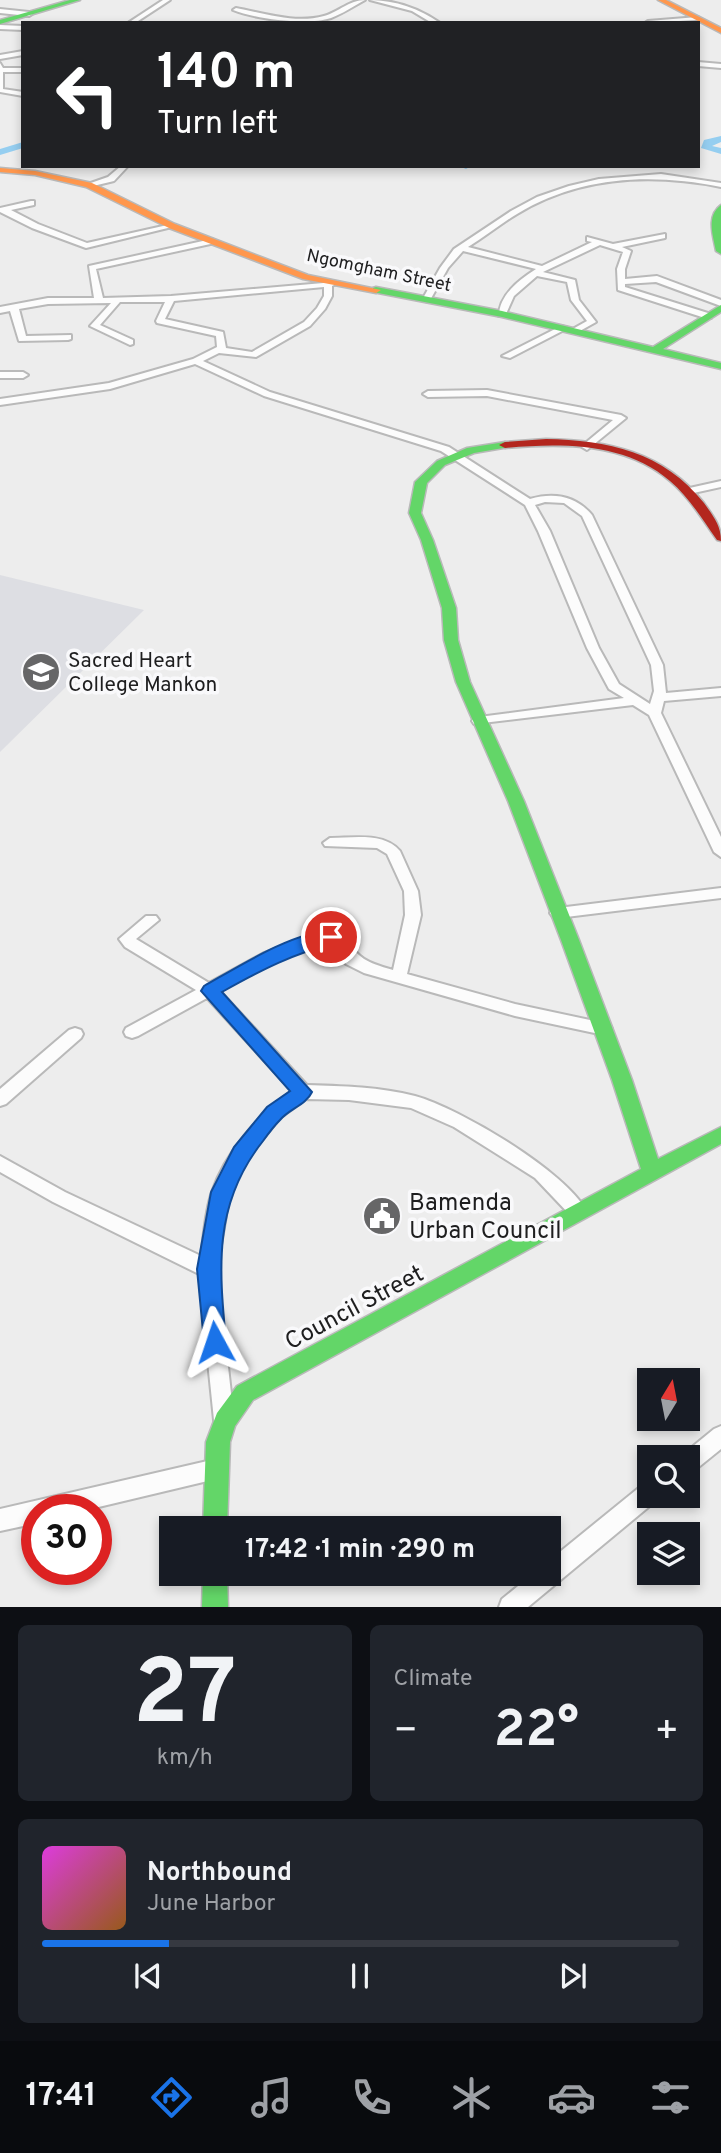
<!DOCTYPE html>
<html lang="en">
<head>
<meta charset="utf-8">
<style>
  body { margin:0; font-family:Overpass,sans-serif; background:#20242c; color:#f1f3f6; height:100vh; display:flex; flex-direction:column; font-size:26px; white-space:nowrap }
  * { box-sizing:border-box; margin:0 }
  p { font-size:23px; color:#9ea1a6 }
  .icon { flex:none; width:38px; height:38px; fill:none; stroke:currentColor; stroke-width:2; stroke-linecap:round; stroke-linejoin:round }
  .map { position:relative; height:1607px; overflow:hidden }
  .details { display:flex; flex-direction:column; gap:18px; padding:18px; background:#0d0f14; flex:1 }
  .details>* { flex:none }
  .top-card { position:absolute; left:21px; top:21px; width:679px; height:147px; border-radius:0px; box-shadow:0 4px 10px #0003; background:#202124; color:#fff; overflow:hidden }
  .needle { width:46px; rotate:10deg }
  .fabs { position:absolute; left:637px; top:1368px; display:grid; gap:14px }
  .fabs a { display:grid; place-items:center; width:63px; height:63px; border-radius:0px; background:#171b24; box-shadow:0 4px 10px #0003; font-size:35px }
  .speed { position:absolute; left:21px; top:1494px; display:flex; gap:14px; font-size:35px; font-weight:700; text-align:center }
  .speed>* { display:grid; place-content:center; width:91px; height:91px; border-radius:50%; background:#171b24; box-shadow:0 4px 10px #0003; line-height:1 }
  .speed .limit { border:10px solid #d22; background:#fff; color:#111 }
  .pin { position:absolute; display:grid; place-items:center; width:60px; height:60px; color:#fff; margin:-30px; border:4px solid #fff; border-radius:50%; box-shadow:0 2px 7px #0007 }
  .me { position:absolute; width:77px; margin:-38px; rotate:355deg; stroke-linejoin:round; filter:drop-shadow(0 0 5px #0008) }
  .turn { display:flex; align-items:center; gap:24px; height:147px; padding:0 21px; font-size:32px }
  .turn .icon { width:91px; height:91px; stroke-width:2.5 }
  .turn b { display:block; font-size:49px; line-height:60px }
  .big { font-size:52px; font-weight:700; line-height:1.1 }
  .details .tile { flex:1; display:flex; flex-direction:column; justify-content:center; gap:10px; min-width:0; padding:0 24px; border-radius:10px; background:#20242c }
  .details .dial { align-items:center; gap:0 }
  .dial b { font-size:91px; line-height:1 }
  .song { display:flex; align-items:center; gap:21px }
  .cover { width:84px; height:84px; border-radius:10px; background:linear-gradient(135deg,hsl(300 70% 55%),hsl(30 70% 35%)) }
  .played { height:7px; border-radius:4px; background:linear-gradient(90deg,#1a73e8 20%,#363941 20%) }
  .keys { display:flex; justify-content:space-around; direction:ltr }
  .heat { display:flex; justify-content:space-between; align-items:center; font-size:38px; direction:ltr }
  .details .tiles { flex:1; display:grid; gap:18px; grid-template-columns:1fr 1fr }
  .tile:last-child { grid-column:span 2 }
  .trip { position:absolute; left:159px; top:1516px; width:402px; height:70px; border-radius:0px; background:#171b24; box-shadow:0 4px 10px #0003; font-weight:700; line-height:70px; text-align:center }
  .tab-bar { display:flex; height:112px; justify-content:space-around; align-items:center; background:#090b0e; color:#9ea1a6 }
  .tab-bar .icon { width:49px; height:49px }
  .tab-bar .current { color:#1a73e8 }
  .tab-bar b { font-size:32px; color:#f1f3f6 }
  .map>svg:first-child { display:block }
  .built { fill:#dddee3 }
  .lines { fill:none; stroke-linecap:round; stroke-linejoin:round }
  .river { fill:#95cef0; fill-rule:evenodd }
  .street-casing { stroke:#b9b9b9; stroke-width:4 }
  .fast-casing { stroke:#b9b9b9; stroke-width:3 }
  .slow-casing { stroke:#b9b9b9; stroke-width:3 }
  .jam-casing { stroke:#b9b9b9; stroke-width:3 }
  .street { fill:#fcfcfc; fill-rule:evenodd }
  .fast { fill:#63d668; fill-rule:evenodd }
  .slow { fill:#ff974d; fill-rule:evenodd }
  .jam { fill:#b3261e; fill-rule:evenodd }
  .route { fill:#1a73e8; stroke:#114b97; stroke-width:2 }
  .labels { text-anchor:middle; stroke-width:7; stroke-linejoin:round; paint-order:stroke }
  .far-street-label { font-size:18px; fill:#1e1e1f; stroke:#f9f9fb }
  .poi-label { font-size:21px; fill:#1e1e1f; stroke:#f9f9fb; text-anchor:start }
  .near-poi-label { font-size:24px; fill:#1e1e1f; stroke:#f9f9fb; text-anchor:start }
  .near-street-label { font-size:24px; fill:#1e1e1f; stroke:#f9f9fb }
</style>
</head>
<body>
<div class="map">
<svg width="721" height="1607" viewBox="0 0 721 1607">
  <rect width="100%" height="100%" fill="#ededed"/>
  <polygon class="built" points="0,575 144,610 0,752"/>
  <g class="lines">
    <g class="river">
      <polygon points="721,136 721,142 712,146 721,148 721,154 701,148 704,140"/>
      <polygon points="23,142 23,148 0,155 0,149"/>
      <polygon points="459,166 471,166 466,169"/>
    </g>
    <defs>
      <g id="street">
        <polygon points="163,0 170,0 135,23 128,23"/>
        <path d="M365 0C354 6 342 14 331 18 307 26 256 19 233 10L236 8C264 13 295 24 324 16 339 12 349 0 365 0Z"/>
        <path d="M370 0C395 0 420 9 440 23H432L412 11Z"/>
        <polygon points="0,9 29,12 32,14 29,16 0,13"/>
        <polygon points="698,17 696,20 645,23 648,21"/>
        <polygon points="0,25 23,26 23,30 0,29"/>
        <polygon points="23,51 23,55 0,59 0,55"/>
        <polygon points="698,62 721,64 721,68 698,66"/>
        <polygon points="0,63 3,68 23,68 23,72 3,72 3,89 23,92 23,96 0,92"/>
        <polygon points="121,166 128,166 114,181 89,187 85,185 108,177"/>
        <path d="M661 174 721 183V187C651 173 580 176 517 214 500 224 485 237 468 247L542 266 592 242 587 241V237L613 244 665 234V238L622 247 631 251 625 269V279L657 276 721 300V306L656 282 625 284V287L711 314V318H705L618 290 617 269 623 252 600 245 543 272 575 280 579 300 596 322 578 332 571 330 587 321 571 300 567 282 537 276 514 296 505 316H499C499 295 519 280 536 269L463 251 448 268 429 302 422 300 440 268 454 249 511 211 537 197 569 186 599 179Z"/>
        <polygon points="31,201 34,201 34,205 11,210 38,224 87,243 172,224 176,226 86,248 32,228 0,212 0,208"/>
        <path d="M212 239 216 241 215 243 96 269 103 298 171 296 335 282 336 284 332 286V296L325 309 310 326 256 357 219 353 203 361 270 392 449 447 530 499C554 492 576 496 592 515L663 665 666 693 721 688V696L664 701 661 713 721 837V857L714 852 649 715 633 705 474 724 472 721 474 718 479 717 624 698 609 689 587 648 538 531 525 505 441 451 264 396 195 364 110 389 0 405V399L109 383 193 359 217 347 216 336 157 323 156 321 165 302H120L100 325 133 340V344L130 345 90 326 111 303 48 304 19 309 26 336 71 335V339L68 340 19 341 10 311 0 313V307L48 298H94L89 266ZM324 287V296L317 308 304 322 252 352 226 348 223 332 165 319 174 301ZM545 502 564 503 582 516 651 665 654 691 650 704 619 684 599 648 550 531 535 505Z"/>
        <polygon points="561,326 568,328 510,358 502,356"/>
        <polygon points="0,372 23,372 28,375 23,378 0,378"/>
        <polygon points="487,390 621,415 626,418 587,450 582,447 583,445 613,420 487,396 428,397 423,394 428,391"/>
        <polygon points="721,481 721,487 689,494 684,491 685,489"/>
        <path d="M330 838C353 838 384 832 400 851L418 891 421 915 407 974 515 1004 604 1023 610 1025 612 1029 610 1033 604 1035 515 1016 364 973 346 964 332 944C306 939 244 978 220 991L307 1085C342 1086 381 1087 415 1096 459 1108 567 1172 587 1212L584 1217 578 1220 572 1217 535 1178 454 1127 411 1108 349 1100 306 1099 280 1118 247 1158 230 1192 217 1269 234 1420 231 1427 224 1430 217 1427 214 1420 199 1274 53 1202 0 1172V1156L65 1192 201 1256C204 1236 205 1212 212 1192 225 1153 259 1114 292 1091L207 998 138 1036 132 1038 126 1036 124 1032 126 1028 196 990 125 947 119 939 146 916H156L159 920 136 939 209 983 264 953 317 933 322 932 342 936C360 959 365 962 393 970L405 915 404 891 387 854 377 848 325 846 323 843Z"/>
        <polygon points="721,888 721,898 558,918 553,917 550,913 553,909 558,908"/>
        <polygon points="75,1028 81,1030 83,1034 81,1038 6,1104 0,1106 0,1089 69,1030"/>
        <polygon points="721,1426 721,1449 695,1470 688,1473 688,1458 680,1458 681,1456 714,1429"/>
        <polygon points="216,1459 223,1462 227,1469 223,1476 216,1479 86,1510 37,1510 37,1523 0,1531 0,1509"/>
        <polygon points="649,1483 649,1496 658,1496 657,1500 528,1607 499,1607 502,1599 534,1573 550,1573 550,1560 641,1486"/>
      </g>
      <g id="fast">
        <polygon points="70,0 80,0 0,24 0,20"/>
        <path d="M721 205V254L716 251C713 235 706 216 721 205Z"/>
        <polygon points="376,287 502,311 653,347 721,305 721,312 663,349 721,363 721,369 502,317 373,292 373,288"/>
        <polygon points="505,442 511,445 509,447 474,453 445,465 427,483 421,513 433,540 456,608 458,640 470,682 524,801 579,940 632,1080 658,1159 721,1127 721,1144 253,1400 235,1426 230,1442 227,1528 203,1528 206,1442 217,1413 237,1386 641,1169 612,1080 561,940 508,801 456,682 444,640 442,608 421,540 409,513 415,482 437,461 467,448"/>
        <polygon points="203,1573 227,1573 228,1607 202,1607"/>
      </g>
      <g id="slow">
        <polygon points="658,0 666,0 721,28 721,33"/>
        <polygon points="0,168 35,171 92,183 175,224 308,275 381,290 376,293 303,279 169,228 86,187 35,175 0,172"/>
      </g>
      <path id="jam" d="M546 439C607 440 664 452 704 503 713 516 721 525 721 541L717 540C702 519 689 497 670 481 625 442 560 443 505 448L499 445 505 442Z"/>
    </defs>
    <use href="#street" class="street-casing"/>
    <use href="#fast" class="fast-casing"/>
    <use href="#slow" class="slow-casing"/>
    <use href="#jam" class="jam-casing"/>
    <use href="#street" class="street"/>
    <use href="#fast" class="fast"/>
    <use href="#slow" class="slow"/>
    <use href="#jam" class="jam"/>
  </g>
  <path class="route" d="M331 931 339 937 337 942C293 954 263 969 222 992L312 1092C306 1105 289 1109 280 1120 274 1126 268 1134 263 1141 213 1204 219 1267 226 1342L223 1349 215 1352 207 1349 204 1342 197 1269 211 1192 234 1147 267 1107 290 1091 201 991 204 986C236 968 294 931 331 931Z"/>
  <defs>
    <symbol id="school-disc" viewBox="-11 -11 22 22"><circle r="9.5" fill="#666667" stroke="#f9f9fb"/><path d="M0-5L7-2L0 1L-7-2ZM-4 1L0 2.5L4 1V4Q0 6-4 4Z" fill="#fff"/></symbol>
    <symbol id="civic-disc" viewBox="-11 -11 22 22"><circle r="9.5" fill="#666667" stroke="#f9f9fb"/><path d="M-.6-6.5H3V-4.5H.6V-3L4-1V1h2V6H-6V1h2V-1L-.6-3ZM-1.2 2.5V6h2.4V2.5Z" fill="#fff"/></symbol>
  </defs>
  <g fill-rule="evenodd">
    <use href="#school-disc" x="19" y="650" width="44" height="44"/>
    <use href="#civic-disc" x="360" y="1194" width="44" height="44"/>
  </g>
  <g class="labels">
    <g class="far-street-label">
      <text transform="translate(379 270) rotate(12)" y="6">Ngomgham Street</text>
    </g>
    <g class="poi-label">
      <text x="68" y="667">Sacred Heart<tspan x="68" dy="24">College Mankon</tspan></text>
    </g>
    <g class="near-poi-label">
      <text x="409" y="1210">Bamenda<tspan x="409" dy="28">Urban Council</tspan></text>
    </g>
    <g class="near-street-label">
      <text transform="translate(354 1307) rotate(-28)" y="8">Council Street</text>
    </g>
  </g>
</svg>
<div class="fabs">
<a><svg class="needle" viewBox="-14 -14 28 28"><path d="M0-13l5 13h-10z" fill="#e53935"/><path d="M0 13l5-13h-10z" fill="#9ea1a6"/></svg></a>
<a><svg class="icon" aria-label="search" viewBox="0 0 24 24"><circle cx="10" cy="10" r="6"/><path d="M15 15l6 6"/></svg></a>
<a><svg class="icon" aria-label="layers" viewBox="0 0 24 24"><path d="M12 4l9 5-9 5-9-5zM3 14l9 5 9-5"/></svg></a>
</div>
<div class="speed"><div class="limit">30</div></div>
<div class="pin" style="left:331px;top:937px;background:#d93025"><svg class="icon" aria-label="arrive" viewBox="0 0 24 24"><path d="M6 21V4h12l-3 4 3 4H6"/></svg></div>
<svg class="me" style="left:215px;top:1342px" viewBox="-20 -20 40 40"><path d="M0-17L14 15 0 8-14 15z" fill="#1a73e8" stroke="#fff" stroke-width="4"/></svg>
<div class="trip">17:42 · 1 min · 290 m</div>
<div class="top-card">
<div class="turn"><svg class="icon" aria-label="left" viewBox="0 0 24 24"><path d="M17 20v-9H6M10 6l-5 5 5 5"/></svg><div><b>140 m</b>Turn left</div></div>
</div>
</div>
<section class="details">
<div class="tiles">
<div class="tile dial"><b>27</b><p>km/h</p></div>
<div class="tile"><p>Climate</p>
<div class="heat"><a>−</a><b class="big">22°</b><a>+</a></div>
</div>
<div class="tile">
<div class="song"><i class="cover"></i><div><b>Northbound</b><p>June Harbor</p></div></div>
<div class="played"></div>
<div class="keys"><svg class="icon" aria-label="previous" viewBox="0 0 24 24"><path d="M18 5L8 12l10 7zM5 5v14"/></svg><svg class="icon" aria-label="pause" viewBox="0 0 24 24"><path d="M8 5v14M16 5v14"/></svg><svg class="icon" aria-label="next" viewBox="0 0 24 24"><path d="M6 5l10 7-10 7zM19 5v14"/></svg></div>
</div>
</div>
</section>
<nav class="tab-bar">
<b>17:41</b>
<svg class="icon current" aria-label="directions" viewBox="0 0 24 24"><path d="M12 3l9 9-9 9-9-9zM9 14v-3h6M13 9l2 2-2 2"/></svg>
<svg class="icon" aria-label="music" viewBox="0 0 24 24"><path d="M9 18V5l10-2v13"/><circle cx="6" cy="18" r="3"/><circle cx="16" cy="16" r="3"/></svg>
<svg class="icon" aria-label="phone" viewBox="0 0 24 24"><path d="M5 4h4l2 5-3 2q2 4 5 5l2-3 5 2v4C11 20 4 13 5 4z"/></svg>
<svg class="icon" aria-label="climate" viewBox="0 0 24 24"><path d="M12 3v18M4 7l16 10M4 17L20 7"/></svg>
<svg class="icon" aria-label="car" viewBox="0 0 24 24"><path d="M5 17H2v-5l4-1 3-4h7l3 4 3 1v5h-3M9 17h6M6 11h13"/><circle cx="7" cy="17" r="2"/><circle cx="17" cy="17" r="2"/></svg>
<svg class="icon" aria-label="filters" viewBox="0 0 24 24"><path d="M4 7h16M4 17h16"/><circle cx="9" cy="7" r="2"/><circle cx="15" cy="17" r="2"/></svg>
</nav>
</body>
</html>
